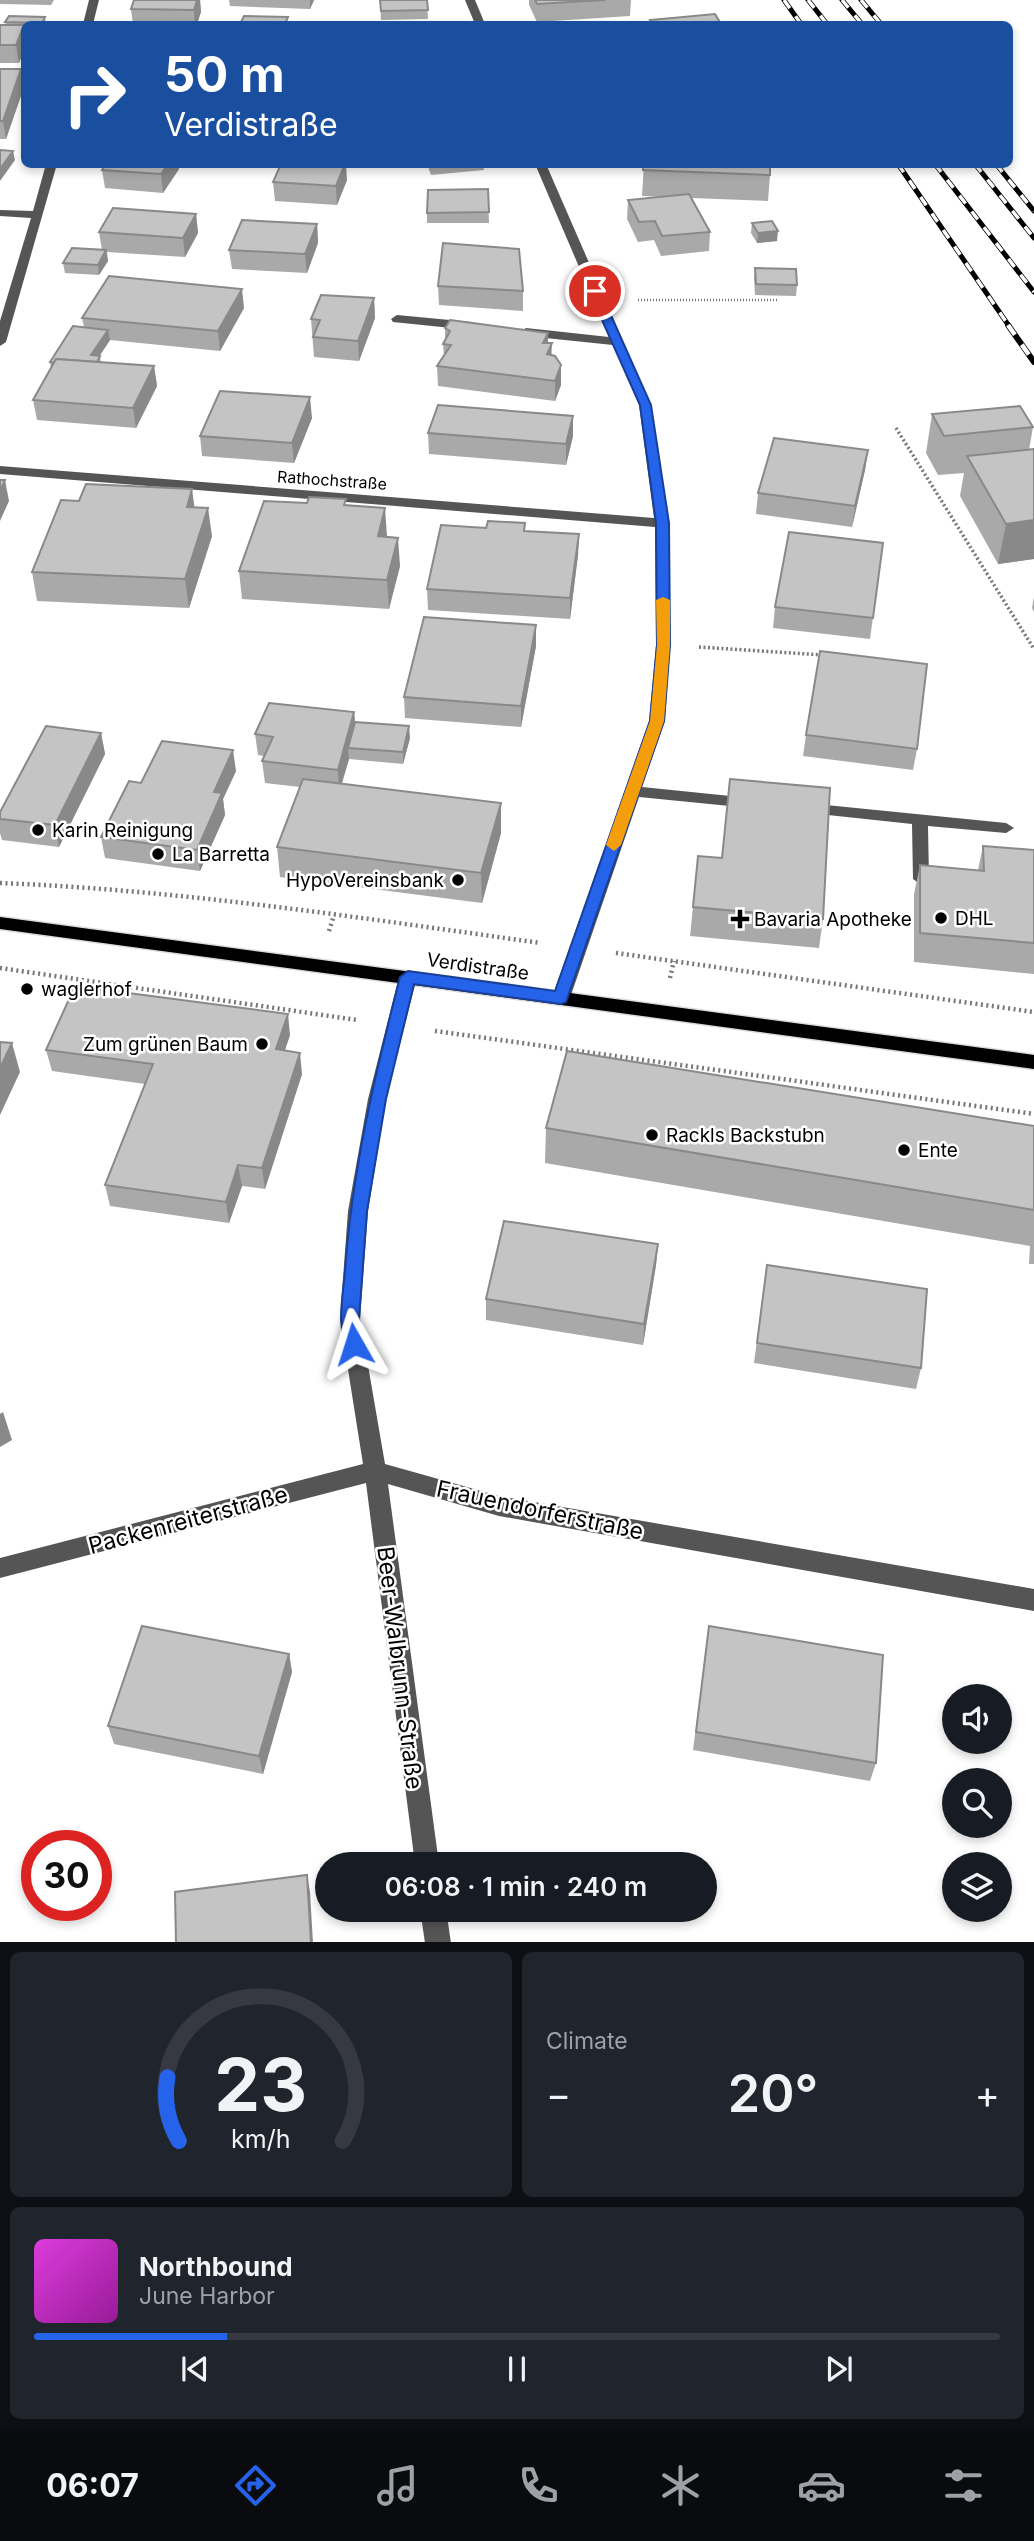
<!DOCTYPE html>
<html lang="en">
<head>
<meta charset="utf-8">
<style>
  body { margin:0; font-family:Inter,sans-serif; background:#20242c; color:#f1f3f6; height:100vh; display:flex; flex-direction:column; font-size:26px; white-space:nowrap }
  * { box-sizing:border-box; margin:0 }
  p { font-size:23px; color:#9ea1a6 }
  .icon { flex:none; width:38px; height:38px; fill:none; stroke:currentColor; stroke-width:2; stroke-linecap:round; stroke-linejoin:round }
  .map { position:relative; height:1942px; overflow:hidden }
  .panel { display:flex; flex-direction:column; gap:10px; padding:10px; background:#0d0f14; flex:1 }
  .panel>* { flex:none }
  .banner { position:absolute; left:21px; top:21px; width:992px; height:147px; border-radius:10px; box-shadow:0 4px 10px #0003; background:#1a4fa0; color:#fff; overflow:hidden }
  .buttons { position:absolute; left:942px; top:1684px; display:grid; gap:14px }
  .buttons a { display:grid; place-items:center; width:70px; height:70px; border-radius:50%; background:#171b24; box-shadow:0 4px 10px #0003; font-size:35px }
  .speed { position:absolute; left:21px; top:1830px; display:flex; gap:14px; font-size:35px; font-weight:700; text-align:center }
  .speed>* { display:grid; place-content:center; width:91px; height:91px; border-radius:50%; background:#171b24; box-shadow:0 4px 10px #0003; line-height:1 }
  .speed .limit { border:10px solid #d22; background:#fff; color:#111 }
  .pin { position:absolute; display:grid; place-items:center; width:60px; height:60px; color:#fff; margin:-30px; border:4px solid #fff; border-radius:50%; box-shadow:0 2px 7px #0007 }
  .me { position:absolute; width:77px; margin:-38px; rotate:354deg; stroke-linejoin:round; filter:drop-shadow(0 0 5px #0008) }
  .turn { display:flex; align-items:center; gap:24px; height:147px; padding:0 28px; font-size:32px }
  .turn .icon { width:91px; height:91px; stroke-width:2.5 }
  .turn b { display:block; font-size:49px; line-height:60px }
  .big { font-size:52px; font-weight:600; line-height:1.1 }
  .panel .tile { flex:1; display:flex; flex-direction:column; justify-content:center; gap:10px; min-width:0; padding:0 24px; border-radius:10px; background:#20242c }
  .panel .dial { align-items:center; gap:0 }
  .dial svg { height:182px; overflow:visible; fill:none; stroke:#363941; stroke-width:7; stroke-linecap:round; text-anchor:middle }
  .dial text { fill:#f1f3f6; stroke:none }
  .song { display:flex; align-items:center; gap:21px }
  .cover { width:84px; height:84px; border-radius:10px; background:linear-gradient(135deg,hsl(300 70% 55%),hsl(300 70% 35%)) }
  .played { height:7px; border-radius:4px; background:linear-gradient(90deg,#2563eb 20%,#363941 20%) }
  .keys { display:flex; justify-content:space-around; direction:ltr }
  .heat { display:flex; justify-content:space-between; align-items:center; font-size:38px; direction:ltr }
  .panel .tiles { flex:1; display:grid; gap:10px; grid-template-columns:1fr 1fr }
  .tile:last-child { grid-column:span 2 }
  .trip { position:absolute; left:315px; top:1852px; width:402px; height:70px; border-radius:35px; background:#171b24; box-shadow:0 4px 10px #0003; font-weight:600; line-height:70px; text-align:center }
  .menu { display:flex; height:112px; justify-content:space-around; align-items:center; background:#090b0e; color:#9ea1a6 }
  .menu .icon { width:49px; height:49px }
  .menu .on { color:#2563eb }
  .menu b { font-size:32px; color:#f1f3f6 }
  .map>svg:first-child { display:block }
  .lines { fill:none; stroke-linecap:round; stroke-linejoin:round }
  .major-casing { stroke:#dbdbdb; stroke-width:3 }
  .path-far2 { stroke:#777; stroke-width:2.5; stroke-dasharray:1 2; stroke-linecap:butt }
  .path-far1 { stroke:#777; stroke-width:3.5; stroke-dasharray:2 2.5; stroke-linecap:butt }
  .path { stroke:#777; stroke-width:4.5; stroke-dasharray:2 3.5; stroke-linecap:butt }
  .minor { fill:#555; fill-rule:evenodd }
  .major { fill:#000; fill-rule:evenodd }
  .rail-far1-casing { stroke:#000; stroke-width:5 }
  .rail-casing { stroke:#000; stroke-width:6 }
  .rail-far1 { stroke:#fff; stroke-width:3.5; stroke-dasharray:10; stroke-linecap:butt }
  .rail { stroke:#fff; stroke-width:4.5; stroke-dasharray:12; stroke-linecap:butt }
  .wall { fill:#a9a9a9 }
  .shaded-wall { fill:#898989 }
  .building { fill:#c4c4c4; stroke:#898989; stroke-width:2 }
  .route { fill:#2563eb; stroke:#184099; stroke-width:2 }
  .slow { fill:#f59e0b }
  .poi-dot { fill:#000; stroke:#fff; stroke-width:2.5 }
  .labels { text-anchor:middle; stroke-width:5; stroke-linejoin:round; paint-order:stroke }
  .far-street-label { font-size:16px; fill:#000; stroke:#fff }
  .poi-label { font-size:19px; fill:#000; stroke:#fff; text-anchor:start }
  .street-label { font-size:19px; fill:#000; stroke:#fff }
  .near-street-label { font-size:23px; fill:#000; stroke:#fff }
</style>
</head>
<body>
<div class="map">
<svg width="1034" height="1943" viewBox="0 0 1034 1943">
  <rect width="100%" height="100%" fill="#fff"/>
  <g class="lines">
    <defs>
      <polygon id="major" points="0,917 1034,1055 1034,1069 0,929"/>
    </defs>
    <use href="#major" class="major-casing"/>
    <polyline class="path-far2" points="638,300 777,300"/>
    <g class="path-far1">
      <polyline points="896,428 1034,649"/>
      <polyline points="699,647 823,655"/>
    </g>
    <g class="path">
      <path d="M0 883C182 890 361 918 541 943"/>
      <polyline points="329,931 334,915"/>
      <polyline points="616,953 1034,1012"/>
      <polyline points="0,968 357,1020"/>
      <polyline points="670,978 674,961"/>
      <polyline points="435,1031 1034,1114"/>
    </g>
    <g class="minor">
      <polygon points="89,0 99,0 93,24 83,24"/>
      <polygon points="465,0 475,0 485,24 475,24"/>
      <polygon points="46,164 57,164 6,342 0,346 0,321 31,218 0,216 0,210 33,211"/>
      <polygon points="535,164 546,164 651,405 669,523 670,645 665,721 642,787 750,798 758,803 750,808 639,797 570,998 567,1003 555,1003 552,998 649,721 656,645 655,527 0,474 0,466 654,518 639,405 613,345 526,336 520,332 526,328 609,337"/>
      <polygon points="397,315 471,322 477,326 471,330 393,322 391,319"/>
      <polygon points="806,803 1006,823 1014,828 1006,833 928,826 929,879 921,885 913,879 912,824 800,812 798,808 800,804"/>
      <polygon points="408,971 414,973 417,977 386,1099 368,1211 360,1319 385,1464 499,1496 1034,1589 1034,1611 499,1516 388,1484 439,1864 415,1864 366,1483 0,1578 0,1558 363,1464 340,1319 348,1211 368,1099 399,977 402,973"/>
      <polygon points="420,1909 446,1909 451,1943 425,1943"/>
    </g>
    <use href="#major" class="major"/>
    <defs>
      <g id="rail-far1">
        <polyline points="784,0 801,24"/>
        <polyline points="808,0 827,24"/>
        <polyline points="842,0 862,24"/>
        <polyline points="861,0 881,24"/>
        <polyline points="898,164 1009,326"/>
        <polyline points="935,164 1034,292"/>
        <polyline points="975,164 1034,238"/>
        <polyline points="996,164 1034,211"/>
      </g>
      <polyline id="rail" points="1008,325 1034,362"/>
    </defs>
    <use href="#rail-far1" class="rail-far1-casing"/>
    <use href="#rail" class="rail-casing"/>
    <use href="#rail-far1" class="rail-far1"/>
    <use href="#rail" class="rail"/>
  </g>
  <g class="wall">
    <polygon points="0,0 54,0 51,5 0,4"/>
    <polygon points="200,0 201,12 197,24 133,24 131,9"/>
    <polygon points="229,0 314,0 310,9 230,6"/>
    <polygon points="380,0 427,0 428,19 381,20"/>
    <polygon points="529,0 631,0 630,16 537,22 529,5"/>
    <polygon points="45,17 46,24 24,24 24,51 19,63 0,63 0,25 6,25 5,22"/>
    <polygon points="0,69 21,69 24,87 6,139 0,139"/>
    <polygon points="106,164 179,164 179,169 163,193 105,188 102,170"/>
    <polygon points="427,164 483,164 484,170 431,175"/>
    <polygon points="644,164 770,175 768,201 691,198 710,232 709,251 661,256 654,240 638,242 627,219 628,200 662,197 642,196"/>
    <polygon points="347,180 337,205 275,201 273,182"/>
    <polygon points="488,189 489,223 427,223 427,213"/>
    <polygon points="196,214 198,233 185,257 107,252 108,261 99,275 65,273 63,263 102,250 99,232"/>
    <polygon points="752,223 777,241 757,243 751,233"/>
    <polygon points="317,224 318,243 307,273 232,269 229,250"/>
    <polygon points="755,268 797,285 796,296 755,295 754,278"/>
    <polygon points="438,286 523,291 523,311 439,305"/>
    <polygon points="374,298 375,318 359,361 314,357 311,319"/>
    <polygon points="244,308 220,351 110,340 99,356 100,356 101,362 154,366 157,386 136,428 37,420 33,400 51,368 50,362 84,327 82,318"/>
    <polygon points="445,328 548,333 548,343 561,385 555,401 438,386 437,366 444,356 443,344 445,340"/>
    <polygon points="932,414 1033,427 1029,450 1034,449 1034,559 998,564 960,496 964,473 938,475 926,453"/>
    <polygon points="312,418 294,463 202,456 200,436"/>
    <polygon points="428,433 573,436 566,465 429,454"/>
    <polygon points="868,450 865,470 852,527 756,514 758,493"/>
    <polygon points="346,505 387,537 400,566 389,609 242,599 239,571"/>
    <polygon points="194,507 212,536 189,608 37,601 32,572"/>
    <polygon points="525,523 525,531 579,534 578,555 570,619 428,610 427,589 486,528"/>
    <polygon points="883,543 870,639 773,628 775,607"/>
    <polygon points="1034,597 1034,612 1032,608"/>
    <polygon points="536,646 521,727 405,718 404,697"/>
    <polygon points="354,712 355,722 410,738 403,764 349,759 342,784 501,803 501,833 482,903 280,877 277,847 300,787 265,783 262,761 264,756 258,755 255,734"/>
    <polygon points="101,733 105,754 59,847 2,840 0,833 0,812"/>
    <polygon points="806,735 917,749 913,770 803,756"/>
    <polygon points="236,771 223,799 225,815 200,871 105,858 101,837 141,783"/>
    <polygon points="983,846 1034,850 1034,974 914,962 914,894 920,865 978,870"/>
    <polygon points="693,907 823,919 819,948 690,936"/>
    <polygon points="290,1035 285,1050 302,1074 265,1189 242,1186 229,1223 110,1206 105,1185 145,1084 52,1071 46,1050"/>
    <polygon points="1034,1126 1034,1264 1029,1264 1030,1246 545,1163 546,1128"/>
    <polygon points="658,1244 656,1265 643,1345 486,1320 486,1299"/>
    <polygon points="767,1265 921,1368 916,1389 754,1363"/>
    <polygon points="709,1626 876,1763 870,1781 693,1750"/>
    <polygon points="289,1654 292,1672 263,1774 114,1744 108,1726"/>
  </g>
  <g class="shaded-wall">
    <polygon points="197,0 200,0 201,12 197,24 195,24 194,10"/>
    <polygon points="310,0 314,0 310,9"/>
    <polygon points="24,27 24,51 19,63 16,45"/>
    <polygon points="21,69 24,87 6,139 3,121"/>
    <polygon points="13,151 15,160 0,181 0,169"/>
    <polygon points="168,164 179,164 179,169 163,193 161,174"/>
    <polygon points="345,164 346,164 347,180 337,205 336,186"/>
    <polygon points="196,214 198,233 185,257 183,238"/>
    <polygon points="317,224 318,243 307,273 305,254"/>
    <polygon points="778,231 777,241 757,243 758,233"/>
    <polygon points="106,250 108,261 99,275 98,265"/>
    <polygon points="242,289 244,308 220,351 218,331"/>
    <polygon points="374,298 375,318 359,361 358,341"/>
    <polygon points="108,330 110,340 93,366 91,355"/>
    <polygon points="548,333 548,352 552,343 551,363 543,343"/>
    <polygon points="561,365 561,385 555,401 555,381"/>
    <polygon points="154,366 157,386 136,428 133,408"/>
    <polygon points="310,397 312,418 294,463 292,443"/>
    <polygon points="573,416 573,436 566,465 566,444"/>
    <polygon points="868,450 865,470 852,527 855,506"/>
    <polygon points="5,480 9,501 0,521 0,491"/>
    <polygon points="192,489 196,518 187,507"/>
    <polygon points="208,508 212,536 189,608 185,579"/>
    <polygon points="385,508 387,536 378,536"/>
    <polygon points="1034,520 1034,559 998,564 1006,524"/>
    <polygon points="579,534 578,555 570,619 570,598"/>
    <polygon points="398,538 400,566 389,609 387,580"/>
    <polygon points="536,625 536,646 521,727 521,706"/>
    <polygon points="354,712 356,733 348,748 349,759 339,791 338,770"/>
    <polygon points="409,726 410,738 403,764 403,752"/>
    <polygon points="101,733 105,754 59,847 55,825"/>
    <polygon points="233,750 236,771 223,799 225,815 200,871 197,850 214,792"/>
    <polygon points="501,803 501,833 482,903 481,873"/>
    <polygon points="288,1014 290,1035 278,1070 276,1049"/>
    <polygon points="12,1043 20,1072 0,1115 0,1068"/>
    <polygon points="300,1053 302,1074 265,1189 262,1168"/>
    <polygon points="238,1165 242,1186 229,1223 226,1202"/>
    <polygon points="658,1244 656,1265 643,1345 644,1324"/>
    <polygon points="3,1412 12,1440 0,1447 0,1414"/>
    <polygon points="289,1654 292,1672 263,1774 259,1756"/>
    <polygon points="307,1875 310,1892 313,1943 311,1943"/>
  </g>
  <g class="building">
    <polygon points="134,0 197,0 194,10 131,9"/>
    <polygon points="380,0 427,0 428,10 381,11"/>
    <polygon points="535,0 605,0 537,4"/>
    <polygon points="715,14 721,24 653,24 650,20"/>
    <polygon points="9,16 45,17 42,23 5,22"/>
    <polygon points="244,16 288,17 285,24 240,24"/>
    <polygon points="0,25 24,25 16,45 0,45"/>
    <polygon points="0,69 21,69 3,121 0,121"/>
    <polygon points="0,150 13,151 0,169"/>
    <polygon points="106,164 168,164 161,174 102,170"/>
    <polygon points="281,164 345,164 336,186 273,182"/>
    <polygon points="644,164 770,164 770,175 643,170"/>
    <polygon points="488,189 489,212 427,213 428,190"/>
    <polygon points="689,194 710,232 662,236 655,221 639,222 628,200"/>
    <polygon points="113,208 196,214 183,238 99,232"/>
    <polygon points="242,220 317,224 305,254 229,250"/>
    <polygon points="772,221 778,231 758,233 752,223"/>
    <polygon points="443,243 519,249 523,291 438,286"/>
    <polygon points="72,248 106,250 98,265 63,263"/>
    <polygon points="755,268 796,269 797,285 756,284"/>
    <polygon points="109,276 242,289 218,331 82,318"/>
    <polygon points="321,295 374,298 358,341 313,337 320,320 311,319"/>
    <polygon points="450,320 548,333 543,343 552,343 547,354 555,356 561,365 555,381 437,366 451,345 443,344 450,331 445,328"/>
    <polygon points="73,326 108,330 91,355 100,356 97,362 56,359 54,363 50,362"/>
    <polygon points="56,359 154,366 133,408 33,400"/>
    <polygon points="220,391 310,397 292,443 200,436"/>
    <polygon points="438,405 573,416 566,444 428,433"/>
    <polygon points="1020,406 1033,427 944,436 932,414"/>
    <polygon points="774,438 868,450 855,506 758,493"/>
    <polygon points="1034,449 1034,520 1006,524 967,456"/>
    <polygon points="0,480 5,480 0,491"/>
    <polygon points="86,484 192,489 187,507 208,508 185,579 32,572 61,500 79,501"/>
    <polygon points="309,497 346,499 344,505 385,508 378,536 398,538 387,580 239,571 264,501 307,503"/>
    <polygon points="488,521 525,523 524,531 579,534 570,598 427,589 441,525 486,528"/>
    <polygon points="789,532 883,543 873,618 775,607"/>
    <polygon points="424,617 536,625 521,706 404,697"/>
    <polygon points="820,651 927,664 917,749 806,735"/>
    <polygon points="269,703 354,712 338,770 262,761 273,737 255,734"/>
    <polygon points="355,722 409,726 403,752 348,748"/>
    <polygon points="46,726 101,733 55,825 0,819 0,812"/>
    <polygon points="162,741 233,750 214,792 222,793 197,850 101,837 129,781 141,783"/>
    <polygon points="303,779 501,803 481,873 277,847"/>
    <polygon points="730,779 830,788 823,919 693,907 698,856 722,858"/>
    <polygon points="983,846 1034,850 1034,943 920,933 920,865 984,871"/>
    <polygon points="75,986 288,1014 276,1049 300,1053 262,1168 238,1165 226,1202 105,1185 153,1064 46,1050"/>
    <polygon points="0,1042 12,1043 0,1068"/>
    <polygon points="567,1051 1034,1126 1034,1210 546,1128"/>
    <polygon points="504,1221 658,1244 644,1324 486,1299"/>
    <polygon points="767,1265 927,1289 921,1368 757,1343"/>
    <polygon points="142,1626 289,1654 259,1756 108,1726"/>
    <polygon points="709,1626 883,1655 876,1763 696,1732"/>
    <polygon points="307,1875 311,1943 176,1943 175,1892"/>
  </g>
  <path class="route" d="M595 288 600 291 651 405 669 523 670 645 664 721 566 1002 561 1004 414 984 386 1099 367 1211 359 1319 364 1344 361 1350 354 1352 348 1350C336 1326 343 1296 345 1271 352 1170 375 1075 400 977L408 971 555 991 650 721 657 645 656 523 640 405 589 291Z"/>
  <polygon class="slow" points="663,597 670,600 670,645 664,721 621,845 614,851 606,845 650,721 657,645 656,600"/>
  <g class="poi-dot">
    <circle cx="38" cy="830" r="7"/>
    <circle cx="158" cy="854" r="7"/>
    <circle cx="458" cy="880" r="7"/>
    <circle cx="941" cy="918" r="7"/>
    <path d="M736.5 908.5h7v7h7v7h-7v7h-7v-7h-7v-7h7z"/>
    <circle cx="27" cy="989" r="7"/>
    <circle cx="262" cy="1044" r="7"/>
    <circle cx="652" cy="1135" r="7"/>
    <circle cx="904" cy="1150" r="7"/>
  </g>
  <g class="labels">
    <g class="far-street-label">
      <text transform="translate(332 480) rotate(4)" y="6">Rathochstraße</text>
    </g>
    <g class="poi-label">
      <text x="52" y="837">Karin Reinigung</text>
      <text x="172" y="861">La Barretta</text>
      <text x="444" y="887" text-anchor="end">HypoVereinsbank</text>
      <text x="955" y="925">DHL</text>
      <text x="754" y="926">Bavaria Apotheke</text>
      <text x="41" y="996">waglerhof</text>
      <text x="248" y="1051" text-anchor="end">Zum grünen Baum</text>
      <text x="666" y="1142">Rackls Backstubn</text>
      <text x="918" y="1157">Ente</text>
    </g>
    <g class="street-label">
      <text transform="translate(478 966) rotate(8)" y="7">Verdistraße</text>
    </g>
    <g class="near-street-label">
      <text transform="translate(540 1510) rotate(12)" y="8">Frauendorferstraße</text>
      <text transform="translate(188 1520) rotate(-15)" y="8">Packenreiterstraße</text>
      <text transform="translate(400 1668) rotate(83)" y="8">Beer-Walbrunn-Straße</text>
    </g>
  </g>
</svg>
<div class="buttons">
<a><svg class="icon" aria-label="sound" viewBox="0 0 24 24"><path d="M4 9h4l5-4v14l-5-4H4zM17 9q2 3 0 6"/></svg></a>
<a><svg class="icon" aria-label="search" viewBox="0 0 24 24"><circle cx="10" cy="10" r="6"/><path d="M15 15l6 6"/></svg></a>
<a><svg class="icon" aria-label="layers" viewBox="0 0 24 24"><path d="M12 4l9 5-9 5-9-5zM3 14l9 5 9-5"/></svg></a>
</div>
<div class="speed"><div class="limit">30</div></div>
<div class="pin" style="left:595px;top:291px;background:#d93025"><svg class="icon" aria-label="arrive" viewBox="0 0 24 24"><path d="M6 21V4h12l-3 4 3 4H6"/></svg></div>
<svg class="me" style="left:354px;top:1344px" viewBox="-20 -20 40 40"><path d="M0-17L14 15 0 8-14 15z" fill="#2563eb" stroke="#fff" stroke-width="4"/></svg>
<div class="trip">06:08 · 1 min · 240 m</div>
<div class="banner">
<div class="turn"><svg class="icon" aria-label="right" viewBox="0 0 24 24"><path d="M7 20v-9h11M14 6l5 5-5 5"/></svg><div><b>50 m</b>Verdistraße</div></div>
</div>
</div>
<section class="panel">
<div class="tiles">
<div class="tile dial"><svg viewBox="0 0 100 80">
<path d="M14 69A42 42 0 1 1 86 69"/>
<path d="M14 69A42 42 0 0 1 9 41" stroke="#2563eb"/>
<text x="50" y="56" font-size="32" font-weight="700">23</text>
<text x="50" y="72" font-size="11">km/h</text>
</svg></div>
<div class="tile"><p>Climate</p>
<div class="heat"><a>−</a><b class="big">20°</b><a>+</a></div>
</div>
<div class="tile">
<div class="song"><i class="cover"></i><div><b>Northbound</b><p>June Harbor</p></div></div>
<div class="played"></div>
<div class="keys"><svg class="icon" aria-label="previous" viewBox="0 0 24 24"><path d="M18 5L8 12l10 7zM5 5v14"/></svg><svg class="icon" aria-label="pause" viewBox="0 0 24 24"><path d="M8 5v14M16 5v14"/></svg><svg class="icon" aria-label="next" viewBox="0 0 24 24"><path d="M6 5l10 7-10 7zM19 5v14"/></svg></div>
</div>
</div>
</section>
<nav class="menu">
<b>06:07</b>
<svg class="icon on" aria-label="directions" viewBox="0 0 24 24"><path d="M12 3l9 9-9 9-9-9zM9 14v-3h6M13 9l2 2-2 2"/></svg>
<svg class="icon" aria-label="music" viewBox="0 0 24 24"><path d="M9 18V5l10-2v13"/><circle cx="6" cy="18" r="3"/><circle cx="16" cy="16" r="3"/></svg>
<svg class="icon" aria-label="phone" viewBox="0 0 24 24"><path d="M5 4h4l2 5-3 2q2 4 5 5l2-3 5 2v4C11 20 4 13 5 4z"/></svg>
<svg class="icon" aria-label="climate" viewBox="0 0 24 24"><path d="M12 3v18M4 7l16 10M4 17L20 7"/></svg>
<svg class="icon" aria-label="car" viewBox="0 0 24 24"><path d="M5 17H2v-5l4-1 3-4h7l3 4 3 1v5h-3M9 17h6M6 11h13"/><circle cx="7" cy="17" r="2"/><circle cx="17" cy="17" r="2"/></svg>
<svg class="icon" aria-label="filters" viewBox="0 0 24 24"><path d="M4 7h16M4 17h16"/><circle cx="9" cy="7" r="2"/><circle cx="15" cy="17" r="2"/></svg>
</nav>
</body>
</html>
